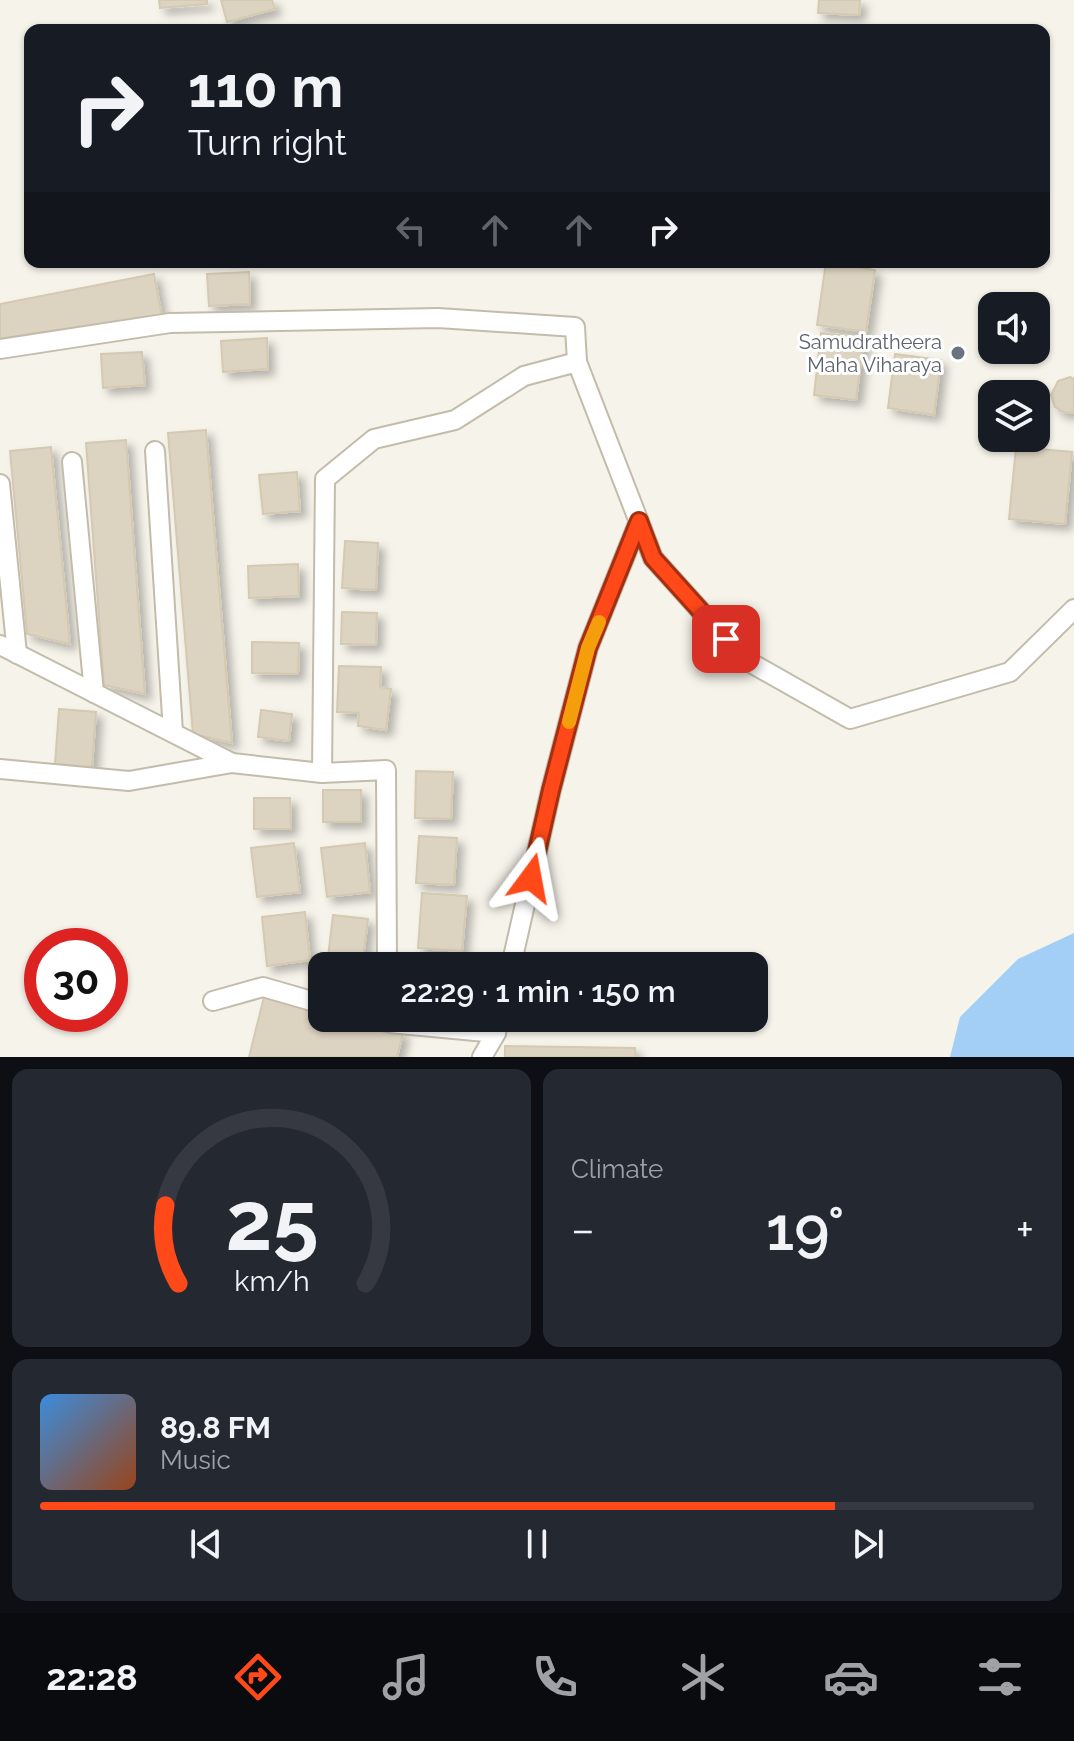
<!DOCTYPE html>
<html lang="en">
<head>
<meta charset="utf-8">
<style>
  body { margin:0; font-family:Raleway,sans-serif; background:#242831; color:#f1f3f6; height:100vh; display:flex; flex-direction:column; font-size:30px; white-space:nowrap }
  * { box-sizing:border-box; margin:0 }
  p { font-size:26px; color:#9ea1a6 }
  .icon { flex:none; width:44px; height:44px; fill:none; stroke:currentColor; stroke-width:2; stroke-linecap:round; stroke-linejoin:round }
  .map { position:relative; height:1057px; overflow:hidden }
  .drawer { display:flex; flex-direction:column; gap:12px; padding:12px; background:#0d0f14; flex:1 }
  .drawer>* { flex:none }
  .top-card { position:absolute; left:24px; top:24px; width:1026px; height:244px; border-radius:16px; box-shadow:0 2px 6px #0004; background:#171b24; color:#f1f3f6; overflow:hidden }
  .fabs { position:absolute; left:978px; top:292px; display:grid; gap:16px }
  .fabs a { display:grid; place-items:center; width:72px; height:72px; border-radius:16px; background:#171b24; box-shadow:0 2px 6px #0004; font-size:40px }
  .speed { position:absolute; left:24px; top:928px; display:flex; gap:16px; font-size:40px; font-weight:700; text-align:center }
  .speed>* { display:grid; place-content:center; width:104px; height:104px; border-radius:50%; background:#171b24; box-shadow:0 2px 6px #0004; line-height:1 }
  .speed .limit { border:12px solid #d22; background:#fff; color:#111 }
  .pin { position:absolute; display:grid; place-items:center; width:68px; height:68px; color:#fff; margin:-34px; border-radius:16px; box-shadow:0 4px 12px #0006 }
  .me { position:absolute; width:88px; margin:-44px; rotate:13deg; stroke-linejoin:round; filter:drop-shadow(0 0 6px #0008) }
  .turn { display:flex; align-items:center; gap:28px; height:168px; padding:0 32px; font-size:36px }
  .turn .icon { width:104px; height:104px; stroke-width:2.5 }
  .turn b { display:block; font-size:56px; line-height:68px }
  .lanes { display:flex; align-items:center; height:76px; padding:0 32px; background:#0003; justify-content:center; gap:40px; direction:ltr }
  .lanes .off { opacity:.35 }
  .big { font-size:60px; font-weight:600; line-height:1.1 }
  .drawer .widget { flex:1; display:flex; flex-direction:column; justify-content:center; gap:12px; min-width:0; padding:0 28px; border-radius:16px; background:#242831 }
  .drawer .dial { align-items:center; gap:0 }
  .dial svg { height:208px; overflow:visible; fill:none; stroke:#363941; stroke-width:7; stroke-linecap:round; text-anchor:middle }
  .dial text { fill:#f1f3f6; stroke:none }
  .song { display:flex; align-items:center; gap:24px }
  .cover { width:96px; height:96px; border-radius:12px; background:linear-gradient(135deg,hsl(210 70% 55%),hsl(20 70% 35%)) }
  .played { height:8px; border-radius:4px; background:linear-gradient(90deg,#ff4918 80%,#363941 80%) }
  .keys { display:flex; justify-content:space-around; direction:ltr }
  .heat { display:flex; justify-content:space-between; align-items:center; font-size:44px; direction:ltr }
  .drawer .tiles { flex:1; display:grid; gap:12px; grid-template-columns:1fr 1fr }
  .widget:last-child { grid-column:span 2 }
  .trip { position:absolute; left:308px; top:952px; width:460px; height:80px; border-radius:16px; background:#171b24; box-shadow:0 2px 6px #0004; font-weight:600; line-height:80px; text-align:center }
  .tab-bar { display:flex; height:128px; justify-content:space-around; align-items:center; background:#090b0e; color:#9ea1a6 }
  .tab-bar .icon { width:56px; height:56px }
  .tab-bar .current { color:#ff4918 }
  .tab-bar b { font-size:36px; color:#f1f3f6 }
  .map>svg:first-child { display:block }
  .water { fill:#a3cff6 }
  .building { fill:#dcd3c1; stroke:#d4c9b1; stroke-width:2; filter:url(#shadow) }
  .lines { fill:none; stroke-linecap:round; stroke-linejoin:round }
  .street-casing { stroke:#c3bcab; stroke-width:22 }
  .street { stroke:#fff; stroke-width:18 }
  .route-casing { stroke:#a62f10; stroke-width:20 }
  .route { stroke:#ff4918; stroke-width:14 }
  .slow { stroke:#f59e0b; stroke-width:14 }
  .worship-dot { fill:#6b7280; stroke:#fff; stroke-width:3 }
  .labels { text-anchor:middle; stroke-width:6; stroke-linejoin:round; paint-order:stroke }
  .worship-label { font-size:20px; fill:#5b616d; stroke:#fff; text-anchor:end }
</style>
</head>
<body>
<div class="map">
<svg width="1074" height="1057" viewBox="0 0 1074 1057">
  <defs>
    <filter id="shadow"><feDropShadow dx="6" dy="6" stdDeviation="4" flood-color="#0004"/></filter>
  </defs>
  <rect width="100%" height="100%" fill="#f6f3ea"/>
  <polygon class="water" points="1074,933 1074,1057 950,1057 960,1017 1018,959"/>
  <g class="building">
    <polygon points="159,0 207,0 207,4 160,8"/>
    <polygon points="221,0 272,0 275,9 227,22"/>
    <polygon points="819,0 860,0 859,15 818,13"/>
    <polygon points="826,262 875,270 866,332 817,325"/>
    <polygon points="249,272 250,304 209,306 207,274"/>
    <polygon points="154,274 162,317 0,343 0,304"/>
    <polygon points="821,333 864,338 856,400 814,395"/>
    <polygon points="267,338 268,369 223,372 221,341"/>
    <polygon points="142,352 145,385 103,388 101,354"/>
    <polygon points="895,354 941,360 934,415 888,408"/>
    <polygon points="1070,377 1074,379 1074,412 1065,413 1055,407 1051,395 1058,381"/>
    <polygon points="206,430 232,743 193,734 168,433"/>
    <polygon points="126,440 145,694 104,685 86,443"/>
    <polygon points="51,447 70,644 27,634 10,451"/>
    <polygon points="1016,447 1072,452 1065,524 1009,519"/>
    <polygon points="297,472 300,511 263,514 259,475"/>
    <polygon points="345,541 378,543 376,590 342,588"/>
    <polygon points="298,564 299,596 249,598 248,566"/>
    <polygon points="342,612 377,613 376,645 341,644"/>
    <polygon points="252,642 299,643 298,674 252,673"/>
    <polygon points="339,666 381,667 380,687 391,689 386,730 358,726 359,713 337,712"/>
    <polygon points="59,709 96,712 92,767 55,764"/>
    <polygon points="261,710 292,714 289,741 258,737"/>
    <polygon points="416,771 453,772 451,819 415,818"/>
    <rect x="323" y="790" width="38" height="32"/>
    <polygon points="254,798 290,798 291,829 254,829"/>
    <polygon points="419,836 457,838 454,885 416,883"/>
    <polygon points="294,843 300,892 257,897 251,848"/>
    <polygon points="365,843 370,892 327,897 321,848"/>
    <polygon points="422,893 467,896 462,951 418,948"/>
    <polygon points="305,912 310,960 267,966 262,917"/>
    <polygon points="333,915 368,919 362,966 327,965"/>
    <polygon points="264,997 322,1012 322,1018 345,1018 403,1033 397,1057 249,1057"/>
    <polygon points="505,1046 635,1048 635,1057 505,1057"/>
  </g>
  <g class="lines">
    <defs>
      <g id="street">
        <polyline points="0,349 170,323 438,318 575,327 577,362"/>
        <polyline points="155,451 173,732"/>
        <polyline points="72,462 94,693"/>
        <polyline points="0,484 17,654"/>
        <polyline points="0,645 232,763 322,773 386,770 387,966"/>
        <polyline points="0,769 129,781 232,763"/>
        <polyline points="322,773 325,479 374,439 455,420 524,376 577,362 653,558 744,659 850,719 1010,672 1074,609"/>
        <polyline points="511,966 551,790 588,648 639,521"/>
        <polyline points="213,1001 263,987 322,1004"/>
        <polyline points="373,1018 390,1023 496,1033"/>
        <polyline points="482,1057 496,1033 499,1018"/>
      </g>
    </defs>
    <use href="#street" class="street-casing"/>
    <use href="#street" class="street"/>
  </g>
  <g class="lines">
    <defs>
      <polyline id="route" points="531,878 551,790 588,648 639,521 653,558 726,639"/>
    </defs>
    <use href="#route" class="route-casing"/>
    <use href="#route" class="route"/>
    <polyline class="slow" points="569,722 588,648 599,622"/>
  </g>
  <circle class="worship-dot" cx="958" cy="353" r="8"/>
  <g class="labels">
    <g class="worship-label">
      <text x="942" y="349">Samudratheera<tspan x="942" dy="23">Maha Viharaya</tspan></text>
    </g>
  </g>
</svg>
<div class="fabs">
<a><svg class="icon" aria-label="sound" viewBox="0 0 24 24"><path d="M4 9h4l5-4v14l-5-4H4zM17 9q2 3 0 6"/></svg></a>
<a><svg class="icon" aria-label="layers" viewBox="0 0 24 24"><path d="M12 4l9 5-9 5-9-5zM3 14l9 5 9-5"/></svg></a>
</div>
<div class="speed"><div class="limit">30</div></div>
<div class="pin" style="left:726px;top:639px;background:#d93025"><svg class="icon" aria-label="arrive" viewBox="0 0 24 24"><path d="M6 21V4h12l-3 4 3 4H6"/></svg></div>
<svg class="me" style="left:531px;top:878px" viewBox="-20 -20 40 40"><path d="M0-17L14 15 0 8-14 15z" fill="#ff4918" stroke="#fff" stroke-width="4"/></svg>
<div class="trip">22:29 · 1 min · 150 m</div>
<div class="top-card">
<div class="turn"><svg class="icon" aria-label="right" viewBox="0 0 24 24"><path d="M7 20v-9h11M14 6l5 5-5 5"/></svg><div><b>110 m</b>Turn right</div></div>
<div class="lanes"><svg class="icon off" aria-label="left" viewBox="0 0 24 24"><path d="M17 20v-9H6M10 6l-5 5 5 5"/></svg><svg class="icon off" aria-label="ahead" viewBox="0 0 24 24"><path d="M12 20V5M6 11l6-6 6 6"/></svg><svg class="icon off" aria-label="ahead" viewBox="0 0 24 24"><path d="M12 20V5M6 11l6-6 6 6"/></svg><svg class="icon" aria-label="right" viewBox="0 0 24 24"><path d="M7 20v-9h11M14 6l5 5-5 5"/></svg></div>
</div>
</div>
<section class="drawer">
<div class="tiles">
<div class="widget dial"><svg viewBox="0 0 100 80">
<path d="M14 69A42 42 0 1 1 86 69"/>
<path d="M14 69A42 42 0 0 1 9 39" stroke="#ff4918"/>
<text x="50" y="56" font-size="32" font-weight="700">25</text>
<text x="50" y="72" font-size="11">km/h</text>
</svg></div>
<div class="widget"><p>Climate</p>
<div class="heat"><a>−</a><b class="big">19°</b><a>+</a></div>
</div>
<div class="widget">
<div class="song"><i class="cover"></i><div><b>89.8 FM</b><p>Music</p></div></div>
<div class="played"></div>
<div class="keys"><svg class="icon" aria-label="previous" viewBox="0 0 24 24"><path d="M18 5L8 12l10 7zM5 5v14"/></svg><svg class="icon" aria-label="pause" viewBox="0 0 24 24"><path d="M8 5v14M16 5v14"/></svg><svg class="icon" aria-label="next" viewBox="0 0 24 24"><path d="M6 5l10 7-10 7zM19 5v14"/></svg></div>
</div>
</div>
</section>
<nav class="tab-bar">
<b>22:28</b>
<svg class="icon current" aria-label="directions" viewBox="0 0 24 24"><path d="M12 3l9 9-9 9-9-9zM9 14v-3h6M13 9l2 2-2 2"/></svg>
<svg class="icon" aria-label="music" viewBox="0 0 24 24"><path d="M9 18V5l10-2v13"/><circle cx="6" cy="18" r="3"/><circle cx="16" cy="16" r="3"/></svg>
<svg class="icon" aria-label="phone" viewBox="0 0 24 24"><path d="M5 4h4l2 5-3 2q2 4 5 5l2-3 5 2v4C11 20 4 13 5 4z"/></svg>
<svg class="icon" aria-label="climate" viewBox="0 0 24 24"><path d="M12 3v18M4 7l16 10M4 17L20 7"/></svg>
<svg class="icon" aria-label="car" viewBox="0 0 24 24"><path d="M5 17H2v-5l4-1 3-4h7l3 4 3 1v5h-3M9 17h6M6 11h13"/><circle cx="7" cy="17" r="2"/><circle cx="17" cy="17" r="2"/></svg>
<svg class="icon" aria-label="filters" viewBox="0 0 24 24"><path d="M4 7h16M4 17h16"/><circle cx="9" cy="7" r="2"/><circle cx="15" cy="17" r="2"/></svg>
</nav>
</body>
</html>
